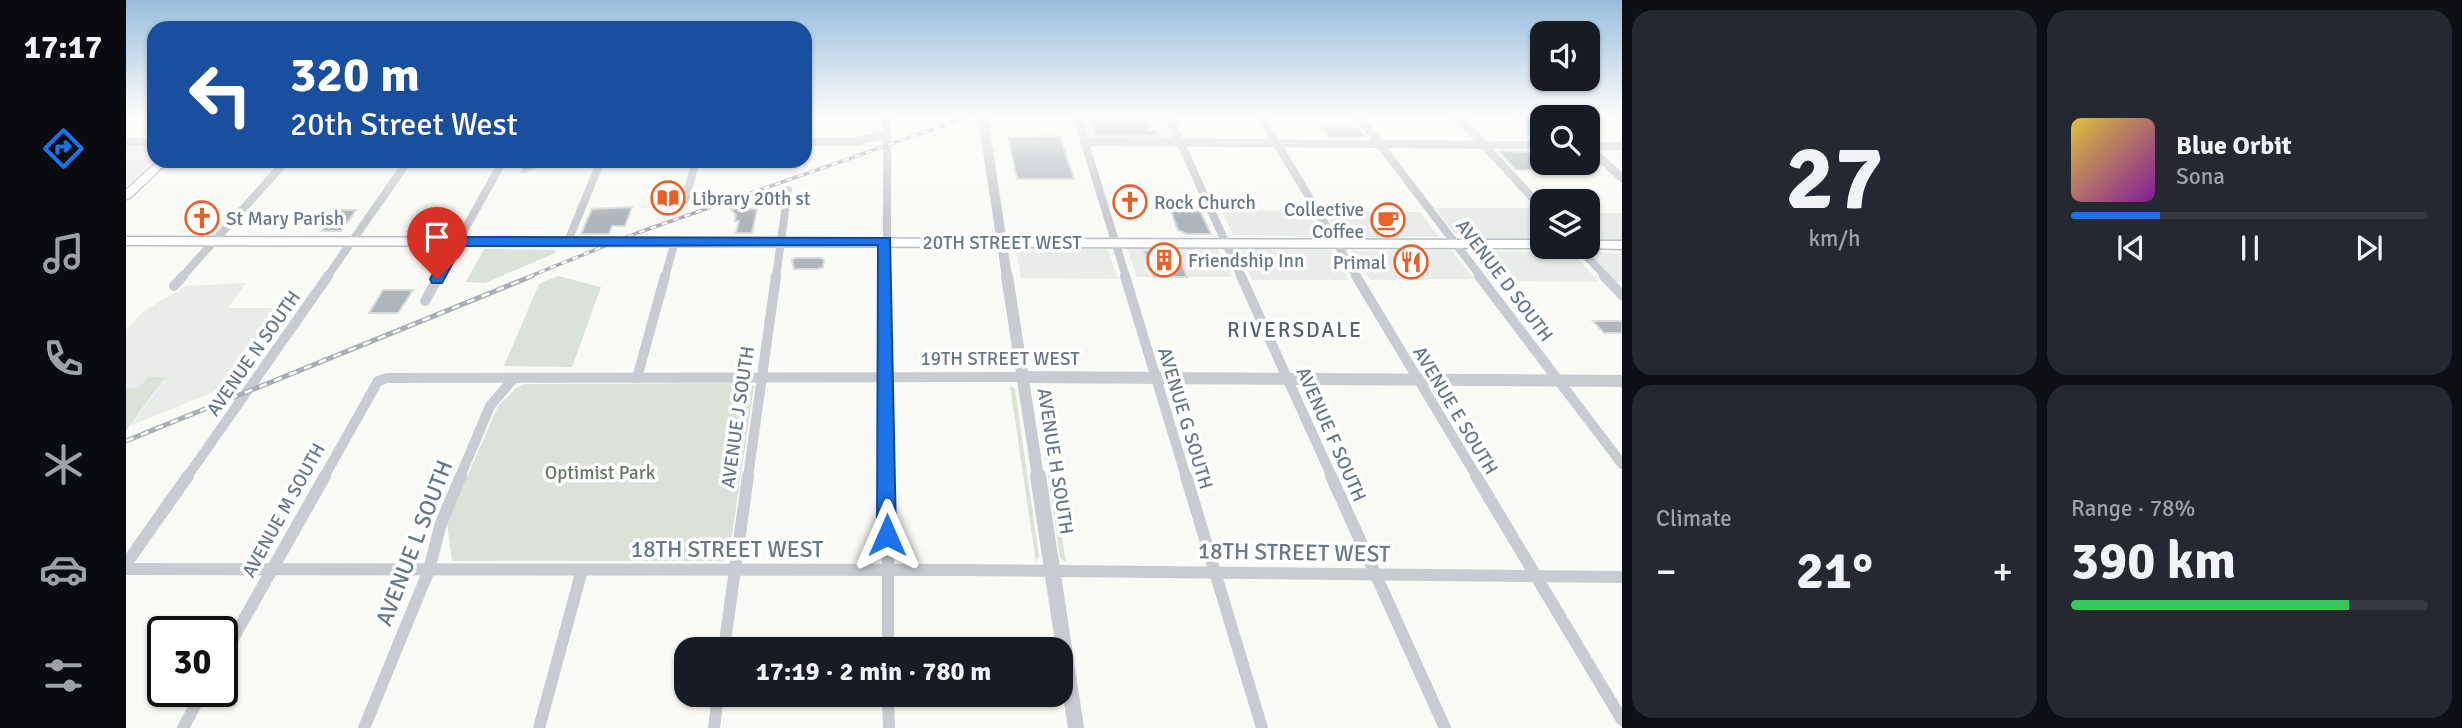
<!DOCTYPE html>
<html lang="en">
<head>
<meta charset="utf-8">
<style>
  body { margin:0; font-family:Signika,sans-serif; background:#242831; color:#f1f3f6; height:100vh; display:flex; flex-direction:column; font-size:26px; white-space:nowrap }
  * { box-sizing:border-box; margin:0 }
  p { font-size:23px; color:#9ea1a6 }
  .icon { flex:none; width:38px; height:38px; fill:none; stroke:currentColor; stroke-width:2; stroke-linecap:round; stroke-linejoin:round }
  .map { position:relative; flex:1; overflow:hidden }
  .details { display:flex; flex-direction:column; gap:10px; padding:10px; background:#0d0f14; width:840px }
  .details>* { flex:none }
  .top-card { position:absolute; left:21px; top:21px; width:665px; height:147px; border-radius:21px; box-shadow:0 2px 5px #0004; background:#1a4fa0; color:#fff; overflow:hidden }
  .tools { position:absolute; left:1404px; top:21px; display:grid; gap:14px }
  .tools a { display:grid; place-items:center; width:70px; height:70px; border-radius:14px; background:#171b24; box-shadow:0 2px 5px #0004; font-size:35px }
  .speed { position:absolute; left:21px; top:616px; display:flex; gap:14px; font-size:35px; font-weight:700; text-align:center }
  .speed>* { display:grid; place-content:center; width:91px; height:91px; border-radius:50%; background:#171b24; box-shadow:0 2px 5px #0004; line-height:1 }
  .speed .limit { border:4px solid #111; border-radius:10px; background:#fff; color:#111 }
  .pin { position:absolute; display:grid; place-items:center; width:60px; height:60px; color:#fff; margin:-72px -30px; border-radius:50% 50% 50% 0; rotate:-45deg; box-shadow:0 0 7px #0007 }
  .pin .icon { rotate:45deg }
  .me { position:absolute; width:77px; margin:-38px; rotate:0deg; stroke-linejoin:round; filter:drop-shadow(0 0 5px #0008) }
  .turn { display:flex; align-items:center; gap:24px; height:147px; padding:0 28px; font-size:32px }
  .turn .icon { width:91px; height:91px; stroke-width:2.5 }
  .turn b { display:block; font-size:49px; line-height:60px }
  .big { font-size:52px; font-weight:700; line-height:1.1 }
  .details .widget { flex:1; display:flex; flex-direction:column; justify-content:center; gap:10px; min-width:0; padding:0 24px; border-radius:21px; background:#242831 }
  .details .dial { align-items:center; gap:0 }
  .dial b { font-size:91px; line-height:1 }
  .song { display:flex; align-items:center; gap:21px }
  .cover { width:84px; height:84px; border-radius:10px; background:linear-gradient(135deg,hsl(50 70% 55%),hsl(290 70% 35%)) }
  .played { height:7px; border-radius:4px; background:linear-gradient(90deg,#1a73e8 25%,#363941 25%) }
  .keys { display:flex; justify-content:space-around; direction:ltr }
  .heat { display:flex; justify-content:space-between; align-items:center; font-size:38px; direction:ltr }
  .charge { height:10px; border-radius:5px; background:linear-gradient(90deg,#34c759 78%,#363941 0) }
  .details .tiles { flex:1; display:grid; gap:10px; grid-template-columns:repeat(2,1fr) }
  .trip { position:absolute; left:548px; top:637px; width:399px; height:70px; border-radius:21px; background:#171b24; box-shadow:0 2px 5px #0004; font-weight:700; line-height:70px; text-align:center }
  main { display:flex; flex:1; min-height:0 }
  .menu { display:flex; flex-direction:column; width:126px; justify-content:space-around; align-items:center; background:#090b0e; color:#9ea1a6 }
  .menu .icon { width:49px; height:49px }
  .menu .on { color:#1a73e8 }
  .menu b { font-size:32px; color:#f1f3f6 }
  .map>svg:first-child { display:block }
  .built { fill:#eaecea }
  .green { fill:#dbe2d8 }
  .building { fill:#aeb6bc; stroke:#dbdcd9; stroke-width:2 }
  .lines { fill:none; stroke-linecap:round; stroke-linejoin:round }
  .secondary-casing { stroke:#babfc4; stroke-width:3 }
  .minor-far2 { stroke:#c8cbcf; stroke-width:8 }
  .minor-far1 { stroke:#c8cbcf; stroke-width:10 }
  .minor { stroke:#c8cbcf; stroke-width:12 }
  .tertiary-far2 { stroke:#c8cbcf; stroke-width:10 }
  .tertiary-far1 { stroke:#c8cbcf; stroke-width:12 }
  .tertiary { stroke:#c8cbcf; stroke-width:16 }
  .secondary { fill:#fff; fill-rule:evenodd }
  .rail-far1-casing { stroke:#a8aeb4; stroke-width:3.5 }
  .rail-casing { stroke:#a8aeb4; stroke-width:5 }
  .rail-far1 { stroke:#fff; stroke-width:2; stroke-dasharray:6; stroke-linecap:butt }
  .rail { stroke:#fff; stroke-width:2.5; stroke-dasharray:8; stroke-linecap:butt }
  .route { fill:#1a73e8; stroke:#114b97; stroke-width:2 }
  .labels { text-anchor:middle; stroke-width:7; stroke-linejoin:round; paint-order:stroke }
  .poi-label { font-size:19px; fill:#687889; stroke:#fff; text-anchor:start }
  .street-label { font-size:19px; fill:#687889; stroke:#fff }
  .park-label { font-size:19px; fill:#667a63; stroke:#fff }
  .neighbourhood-label { font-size:21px; letter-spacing:2px; fill:#56626e; stroke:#fff }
  .near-street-label { font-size:23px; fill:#687889; stroke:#fff }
</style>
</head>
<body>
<main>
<nav class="menu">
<b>17:17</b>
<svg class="icon on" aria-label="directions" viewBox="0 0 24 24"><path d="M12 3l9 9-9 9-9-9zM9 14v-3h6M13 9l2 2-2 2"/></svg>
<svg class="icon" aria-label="music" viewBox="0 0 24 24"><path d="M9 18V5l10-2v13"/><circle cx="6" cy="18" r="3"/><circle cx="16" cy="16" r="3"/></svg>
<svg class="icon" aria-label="phone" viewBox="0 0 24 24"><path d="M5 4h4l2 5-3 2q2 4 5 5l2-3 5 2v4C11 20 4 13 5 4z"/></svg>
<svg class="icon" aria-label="climate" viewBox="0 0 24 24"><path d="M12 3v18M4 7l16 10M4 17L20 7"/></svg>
<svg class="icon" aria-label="car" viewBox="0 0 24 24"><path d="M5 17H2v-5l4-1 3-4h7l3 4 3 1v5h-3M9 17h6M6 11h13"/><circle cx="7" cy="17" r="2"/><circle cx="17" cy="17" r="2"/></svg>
<svg class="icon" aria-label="filters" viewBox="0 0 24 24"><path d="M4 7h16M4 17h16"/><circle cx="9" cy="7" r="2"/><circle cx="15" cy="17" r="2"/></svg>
</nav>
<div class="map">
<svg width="1496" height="728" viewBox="0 0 1496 728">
  <rect width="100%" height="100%" fill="#fafaf7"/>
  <g class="built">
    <polygon points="951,117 1042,117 1055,143 958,142"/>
    <polygon points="0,146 28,146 28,159 0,186"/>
    <polygon points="1309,208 1405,208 1416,219 1416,240 1341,239 1329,234"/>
    <polygon points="1095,210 1180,211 1198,237 1107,235"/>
    <polygon points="1198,212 1294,212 1313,237 1214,237"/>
    <rect x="1461" y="213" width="35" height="27"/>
    <polygon points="1001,248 1092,249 1107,277 1011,277"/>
    <polygon points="890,249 982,249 992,279 895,278"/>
    <polygon points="1111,249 1205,250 1223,280 1126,280"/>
    <polygon points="1325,250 1348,279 1244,280 1226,251"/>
    <polygon points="1344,251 1446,252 1473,282 1367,281"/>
    <polygon points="1462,252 1496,253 1496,282 1490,282"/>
    <polygon points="120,283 102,308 171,308 119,379 4,426 32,389 0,388 0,330 18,311 60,286"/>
  </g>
  <g class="green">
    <polygon points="358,249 430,250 429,253 359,283 340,282"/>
    <polygon points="432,276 475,287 446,367 378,366 413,284"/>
    <polygon points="22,377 39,377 0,431 0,388 13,388"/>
    <polygon points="624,383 628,386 603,556 599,561 326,561 321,523 372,406 390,388 399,384"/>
    <polygon points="884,386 889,389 913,556 910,562"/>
    <polygon points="909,386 911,386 940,562 934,558"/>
  </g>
  <g class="building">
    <polygon points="1391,117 1416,117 1416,138 1407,138 1398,130 1403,130"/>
    <polygon points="965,119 1020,120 1024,130 1030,130 1033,136 970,136"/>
    <polygon points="1196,127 1231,127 1239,137 1203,137"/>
    <polygon points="934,136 948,179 891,179 882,137"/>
    <polygon points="1373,151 1412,152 1416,155 1416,163 1423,163 1431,170 1390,170"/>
    <polygon points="383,161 425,161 425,164 396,172 397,169 394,167 382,167"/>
    <polygon points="506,207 499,226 486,226 483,234 455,234 466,209"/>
    <polygon points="605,209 631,209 626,233 610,233 613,221 609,221 610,215"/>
    <polygon points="212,210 230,210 215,231 196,231"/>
    <polygon points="1045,211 1074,211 1085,234 1061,234 1052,230"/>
    <polygon points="1018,251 1051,251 1061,277 1028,277"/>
    <polygon points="669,258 695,258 698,260 697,267 692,269 668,269 666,260"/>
    <polygon points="257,290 287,290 272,313 243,313"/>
    <polygon points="1467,321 1496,321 1496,333 1478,333"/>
  </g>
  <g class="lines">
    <defs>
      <g id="secondary">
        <polygon points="32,161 43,161 4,198 0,199 0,190"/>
        <polygon points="0,237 1416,240 1416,247 1420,247 1416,248 0,245"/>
        <polygon points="1461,241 1496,241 1496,249 1457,248 1461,247"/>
      </g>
    </defs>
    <use href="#secondary" class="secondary-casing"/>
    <g class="minor-far2">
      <polyline points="761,117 761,277"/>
      <polyline points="951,117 1000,277"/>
      <polyline points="1043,117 1115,277"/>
      <polyline points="1135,117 1231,277"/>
      <polyline points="1233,117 1355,277"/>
      <polyline points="1332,117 1416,208"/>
      <polyline points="0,142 28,142"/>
      <polyline points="679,142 728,142 761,134"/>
      <polyline points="958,142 1416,145"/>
      <polyline points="1461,146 1496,178"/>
      <polyline points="1461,146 1496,146"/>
      <polyline points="664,161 665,164"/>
      <polyline points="559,200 570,161"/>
      <polyline points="442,241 475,161"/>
      <polyline points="1452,247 1480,277"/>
      <polyline points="56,277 160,161"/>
      <polyline points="201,277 282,161"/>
      <polyline points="312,277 377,161"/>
      <polyline points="539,277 549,241"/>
      <polyline points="650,277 662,190"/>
    </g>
    <g class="minor-far1">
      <polyline points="761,276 762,477"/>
      <polyline points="999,276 1060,477"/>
      <polyline points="1115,276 1206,477"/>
      <polyline points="1230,276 1351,477"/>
      <polyline points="1353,276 1496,464"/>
      <polyline points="1478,276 1496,295"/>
      <polyline points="48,286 57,276"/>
      <polyline points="299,301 313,276"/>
      <polyline points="511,378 539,276"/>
      <polyline points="61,477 202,276"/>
      <polyline points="198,477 252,381 261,378 897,377"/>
      <polyline points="334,477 364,406 388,378"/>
      <polyline points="622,477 650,276"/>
    </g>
    <g class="minor">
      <polyline points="762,476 762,649"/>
      <polyline points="1060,476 1136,728"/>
      <polyline points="1205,476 1319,728"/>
      <polyline points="1350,476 1496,720"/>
      <polyline points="0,564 62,476"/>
      <polyline points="0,569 839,570 1496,577"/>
      <polyline points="598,649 622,476"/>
      <polyline points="96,658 199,476"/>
      <polyline points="762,695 763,728"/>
      <polyline points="57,728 77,691"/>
      <polyline points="238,728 303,570 315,523 335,476"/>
      <polyline points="413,728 456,570"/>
      <polyline points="588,728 592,695"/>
    </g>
    <polyline class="tertiary-far2" points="857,117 881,277"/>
    <g class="tertiary-far1">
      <polyline points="881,276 912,477"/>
      <polyline points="897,377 1496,381"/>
    </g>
    <polyline class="tertiary" points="912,476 950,728"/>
    <use href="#secondary" class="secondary"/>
    <defs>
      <polyline id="rail-far1" points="402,277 511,233 842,117"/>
      <polyline id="rail" points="0,441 406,276"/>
    </defs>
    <use href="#rail-far1" class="rail-far1-casing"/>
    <use href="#rail" class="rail-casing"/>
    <use href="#rail-far1" class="rail-far1"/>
    <use href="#rail" class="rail"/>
  </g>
  <linearGradient id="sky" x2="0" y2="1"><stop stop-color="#99bdde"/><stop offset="0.53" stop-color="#fdfdfb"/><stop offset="1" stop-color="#fdfdfb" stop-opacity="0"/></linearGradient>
  <rect width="1496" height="219" fill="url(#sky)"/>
  <polygon class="route" points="332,237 764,238 770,535 768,541 761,544 754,541 751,535 752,245 336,246 316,283 306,283 304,279 325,241"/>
  <defs>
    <symbol id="library-ring" viewBox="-11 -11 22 22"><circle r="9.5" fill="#fff" stroke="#e8602a" stroke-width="1.5"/><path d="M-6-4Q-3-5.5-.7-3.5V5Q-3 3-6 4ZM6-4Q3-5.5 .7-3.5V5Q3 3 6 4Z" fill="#e8602a"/></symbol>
    <symbol id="church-ring" viewBox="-11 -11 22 22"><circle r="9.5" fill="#fff" stroke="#e8602a" stroke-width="1.5"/><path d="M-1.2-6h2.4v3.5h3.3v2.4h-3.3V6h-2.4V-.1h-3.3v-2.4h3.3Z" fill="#e8602a"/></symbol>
    <symbol id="cafe-ring" viewBox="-11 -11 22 22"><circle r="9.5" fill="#fff" stroke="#e8602a" stroke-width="1.5"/><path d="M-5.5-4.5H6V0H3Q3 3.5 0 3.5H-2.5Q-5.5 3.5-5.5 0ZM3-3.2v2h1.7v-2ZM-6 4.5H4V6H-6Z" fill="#e8602a"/></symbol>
    <symbol id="building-ring" viewBox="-11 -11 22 22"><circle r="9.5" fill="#fff" stroke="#e8602a" stroke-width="1.5"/><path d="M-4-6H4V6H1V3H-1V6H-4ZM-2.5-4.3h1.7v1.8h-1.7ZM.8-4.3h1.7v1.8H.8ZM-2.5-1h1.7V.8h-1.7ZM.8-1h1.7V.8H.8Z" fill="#e8602a"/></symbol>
    <symbol id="restaurant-ring" viewBox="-11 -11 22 22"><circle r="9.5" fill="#fff" stroke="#e8602a" stroke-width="1.5"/><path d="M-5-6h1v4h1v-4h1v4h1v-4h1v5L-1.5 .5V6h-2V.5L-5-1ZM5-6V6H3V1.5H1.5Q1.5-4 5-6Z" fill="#e8602a"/></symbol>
  </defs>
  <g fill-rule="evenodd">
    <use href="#library-ring" x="523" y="179" width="38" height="38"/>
    <use href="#church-ring" x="985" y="183" width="38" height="38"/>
    <use href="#church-ring" x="57" y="199" width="38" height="38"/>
    <use href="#cafe-ring" x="1243" y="201" width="38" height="38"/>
    <use href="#building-ring" x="1019" y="241" width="38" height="38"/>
    <use href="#restaurant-ring" x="1266" y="243" width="38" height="38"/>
  </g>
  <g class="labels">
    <g class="poi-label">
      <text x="566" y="205">Library 20th st</text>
      <text x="1028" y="209">Rock Church</text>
      <text x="1238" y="216" text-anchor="end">Collective<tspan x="1238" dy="22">Coffee</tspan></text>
      <text x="100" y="225">St Mary Parish</text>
      <text x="1062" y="267">Friendship Inn</text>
      <text x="1260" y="269" text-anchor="end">Primal</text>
    </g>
    <g class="street-label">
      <text x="876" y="249">20TH STREET WEST</text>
      <text transform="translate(1379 280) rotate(53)" y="7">AVENUE D SOUTH</text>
      <text transform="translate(127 353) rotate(-55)" y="7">AVENUE N SOUTH</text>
      <text x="874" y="365">19TH STREET WEST</text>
      <text transform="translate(1330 410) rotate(59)" y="7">AVENUE E SOUTH</text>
      <text transform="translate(611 417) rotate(-82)" y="7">AVENUE J SOUTH</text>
      <text transform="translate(1060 418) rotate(73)" y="7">AVENUE G SOUTH</text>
      <text transform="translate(1206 434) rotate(66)" y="7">AVENUE F SOUTH</text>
      <text transform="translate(930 461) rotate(81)" y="7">AVENUE H SOUTH</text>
      <text transform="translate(157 510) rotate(-61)" y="7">AVENUE M SOUTH</text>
    </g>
    <g class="park-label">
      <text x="474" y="479">Optimist Park</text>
    </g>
    <g class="neighbourhood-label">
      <text x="1169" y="337">RIVERSDALE</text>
    </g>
    <g class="near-street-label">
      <text transform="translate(288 543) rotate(-69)" y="8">AVENUE L SOUTH</text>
      <text x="601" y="557">18TH STREET WEST</text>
      <text transform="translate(1168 552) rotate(1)" y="8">18TH STREET WEST</text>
    </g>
  </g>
</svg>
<div class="tools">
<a><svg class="icon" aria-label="sound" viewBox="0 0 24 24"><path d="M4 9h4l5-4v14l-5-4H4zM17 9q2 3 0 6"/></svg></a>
<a><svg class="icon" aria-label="search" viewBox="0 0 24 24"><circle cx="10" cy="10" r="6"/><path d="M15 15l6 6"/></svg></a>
<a><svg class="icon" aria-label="layers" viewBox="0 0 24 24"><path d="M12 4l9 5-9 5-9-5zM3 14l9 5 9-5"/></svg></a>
</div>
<div class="speed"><div class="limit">30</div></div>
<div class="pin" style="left:311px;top:279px;background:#d93025"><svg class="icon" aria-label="arrive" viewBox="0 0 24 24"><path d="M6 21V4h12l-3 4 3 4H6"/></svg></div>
<svg class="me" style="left:761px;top:535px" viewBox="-20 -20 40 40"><path d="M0-17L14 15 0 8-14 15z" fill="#1a73e8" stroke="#fff" stroke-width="4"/></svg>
<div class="trip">17:19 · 2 min · 780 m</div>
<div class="top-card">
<div class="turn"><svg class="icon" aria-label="left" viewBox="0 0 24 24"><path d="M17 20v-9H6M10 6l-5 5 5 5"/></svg><div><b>320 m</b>20th Street West</div></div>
</div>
</div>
<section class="details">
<div class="tiles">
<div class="widget dial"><b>27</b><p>km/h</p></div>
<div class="widget">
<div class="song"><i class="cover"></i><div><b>Blue Orbit</b><p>Sona</p></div></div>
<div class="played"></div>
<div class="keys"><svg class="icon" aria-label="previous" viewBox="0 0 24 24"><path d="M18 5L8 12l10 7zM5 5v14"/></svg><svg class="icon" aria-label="pause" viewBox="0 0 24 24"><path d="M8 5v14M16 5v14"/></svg><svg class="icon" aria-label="next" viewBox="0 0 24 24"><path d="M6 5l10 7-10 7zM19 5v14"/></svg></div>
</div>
<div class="widget"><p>Climate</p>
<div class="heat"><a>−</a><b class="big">21°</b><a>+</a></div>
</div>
<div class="widget"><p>Range · 78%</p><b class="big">390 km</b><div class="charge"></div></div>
</div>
</section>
</main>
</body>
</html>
